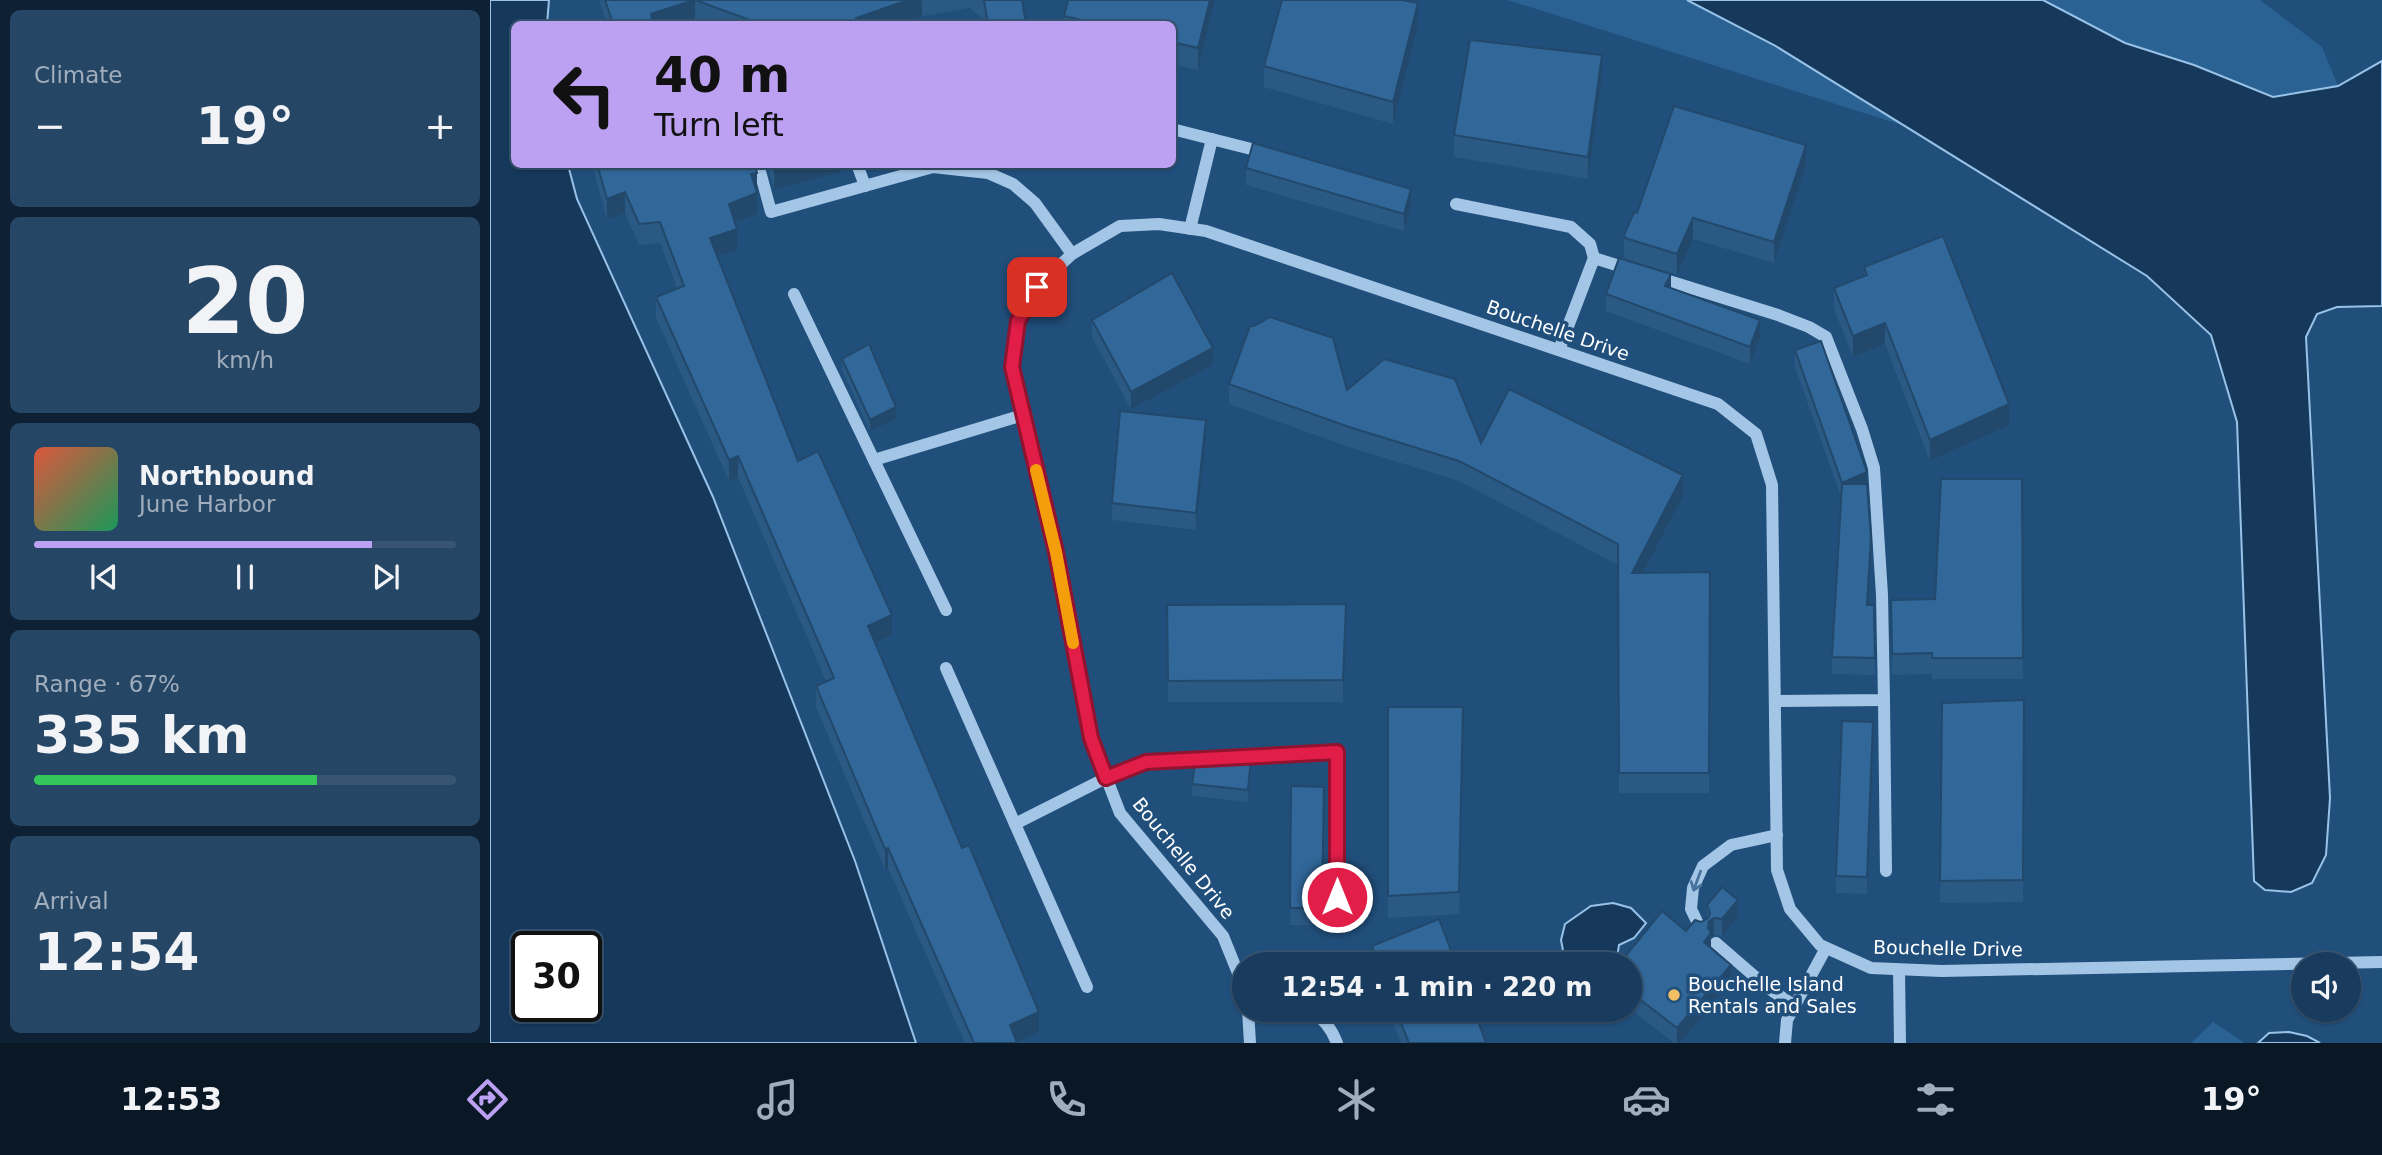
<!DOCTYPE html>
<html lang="en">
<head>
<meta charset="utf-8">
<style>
  body { margin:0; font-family:"DejaVu Sans",sans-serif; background:#264666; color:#f1f3f6; height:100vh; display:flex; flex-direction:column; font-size:26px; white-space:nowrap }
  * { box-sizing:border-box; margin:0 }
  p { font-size:23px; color:#9fadbc }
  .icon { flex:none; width:38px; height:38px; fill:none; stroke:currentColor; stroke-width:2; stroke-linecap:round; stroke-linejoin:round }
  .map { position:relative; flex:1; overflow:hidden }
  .drawer { display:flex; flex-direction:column; gap:10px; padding:10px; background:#0e2033; width:490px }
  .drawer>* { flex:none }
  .guide { position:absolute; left:21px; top:21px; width:665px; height:147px; border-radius:10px; box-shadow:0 2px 5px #0004,0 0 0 2px #375572; background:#bca0f2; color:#111; overflow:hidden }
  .buttons { position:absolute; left:1801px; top:952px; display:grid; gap:14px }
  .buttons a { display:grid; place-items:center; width:70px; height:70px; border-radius:50%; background:#193b5d; box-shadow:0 2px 5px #0004,0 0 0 2px #375572; font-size:35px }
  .speed { position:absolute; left:21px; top:931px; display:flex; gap:14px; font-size:35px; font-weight:700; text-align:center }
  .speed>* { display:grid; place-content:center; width:91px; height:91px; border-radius:50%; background:#193b5d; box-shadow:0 2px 5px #0004,0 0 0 2px #375572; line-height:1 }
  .speed .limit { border:4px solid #111; border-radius:10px; background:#fff; color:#111 }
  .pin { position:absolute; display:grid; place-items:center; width:60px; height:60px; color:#fff; margin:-30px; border-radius:14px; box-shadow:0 4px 10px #0006 }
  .me { position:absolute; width:77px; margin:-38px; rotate:0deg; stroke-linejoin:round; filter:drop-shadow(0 0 5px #0008) }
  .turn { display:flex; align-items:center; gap:24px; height:147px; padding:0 28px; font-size:32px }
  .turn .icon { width:91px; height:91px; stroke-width:2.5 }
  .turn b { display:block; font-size:49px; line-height:60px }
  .big { font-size:52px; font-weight:700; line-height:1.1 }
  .drawer .card { flex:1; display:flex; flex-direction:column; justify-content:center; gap:10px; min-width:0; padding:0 24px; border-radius:10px; background:#264666 }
  .drawer .dial { align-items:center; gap:0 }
  .dial b { font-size:91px; line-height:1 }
  .song { display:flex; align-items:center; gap:21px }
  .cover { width:84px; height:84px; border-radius:10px; background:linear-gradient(135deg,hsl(10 70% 55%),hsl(150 70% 35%)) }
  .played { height:7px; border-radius:4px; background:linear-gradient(90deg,#bca0f2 80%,#375572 80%) }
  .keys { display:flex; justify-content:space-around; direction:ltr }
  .heat { display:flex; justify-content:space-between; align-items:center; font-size:38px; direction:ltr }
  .charge { height:10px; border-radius:5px; background:linear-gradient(90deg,#34c759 67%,#375572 0) }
  .trip { position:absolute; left:742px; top:952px; width:410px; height:70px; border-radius:35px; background:#193b5d; box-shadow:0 2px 5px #0004,0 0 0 2px #375572; font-weight:700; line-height:70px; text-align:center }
  .tabs { display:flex; height:112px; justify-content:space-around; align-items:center; background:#0a1825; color:#9fadbc }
  .tabs .icon { width:49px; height:49px }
  .tabs .on { color:#bca0f2 }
  .tabs b { font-size:32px; color:#f1f3f6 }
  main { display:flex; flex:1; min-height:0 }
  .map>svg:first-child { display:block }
  .green { fill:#2b6294 }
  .water { fill:#16395b; stroke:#98c2e7; stroke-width:2; fill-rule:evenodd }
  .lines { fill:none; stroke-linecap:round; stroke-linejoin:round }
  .minor { stroke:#a4c6e6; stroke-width:12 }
  .wall { fill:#2a5984 }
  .shaded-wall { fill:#22486b }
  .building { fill:#316799; stroke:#22486b; stroke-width:2 }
  .oneway { stroke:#48739c }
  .route-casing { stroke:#92132f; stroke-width:18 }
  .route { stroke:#e11d48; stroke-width:12 }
  .slow { stroke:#f59e0b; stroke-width:12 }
  .poi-dot { fill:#f2bf65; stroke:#214f7c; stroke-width:2.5 }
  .labels { text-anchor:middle; stroke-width:7; stroke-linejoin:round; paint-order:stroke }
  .street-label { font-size:19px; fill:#fff; stroke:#214f7c }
  .poi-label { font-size:19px; fill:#fff; stroke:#214f7c; text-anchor:start }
</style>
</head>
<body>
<main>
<section class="drawer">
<div class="card"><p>Climate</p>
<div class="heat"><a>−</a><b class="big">19°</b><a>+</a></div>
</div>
<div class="card dial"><b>20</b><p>km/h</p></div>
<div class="card">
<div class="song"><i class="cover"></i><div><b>Northbound</b><p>June Harbor</p></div></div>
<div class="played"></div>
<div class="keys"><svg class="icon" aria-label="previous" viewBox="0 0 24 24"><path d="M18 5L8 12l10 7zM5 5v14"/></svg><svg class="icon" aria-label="pause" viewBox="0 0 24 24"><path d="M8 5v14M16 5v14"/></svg><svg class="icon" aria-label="next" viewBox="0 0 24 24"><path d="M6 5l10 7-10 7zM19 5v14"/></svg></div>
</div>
<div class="card"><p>Range · 67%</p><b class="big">335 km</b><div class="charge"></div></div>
<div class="card"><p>Arrival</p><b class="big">12:54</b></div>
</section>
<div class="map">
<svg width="1892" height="1043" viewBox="0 0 1892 1043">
  <rect width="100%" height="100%" fill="#214f7c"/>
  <g class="green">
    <polygon points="1018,0 1197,0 1284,45 1412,125"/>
    <polygon points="1525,0 1770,0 1832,47 1848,86 1783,97 1704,65 1651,87"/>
    <polygon points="1723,1022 1755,1043 1701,1043"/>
  </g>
  <g class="water">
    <path d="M0 0H59L57 24H24V164L78 165 87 199 223 497 365 861 426 1043H0ZM37 947H96V1006H37Z"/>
    <polygon points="1197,0 1553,0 1635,43 1704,65 1783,97 1848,86 1892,61 1892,306 1847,307 1827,314 1816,337 1840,798 1836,855 1822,883 1801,892 1775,890 1764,881 1747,422 1721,335 1657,276 1284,45"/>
    <polygon points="1123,903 1141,908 1156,923 1144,938 1129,945 1126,964 1079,964 1075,961 1071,940 1075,924 1101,906"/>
    <polygon points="1799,1032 1817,1036 1830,1043 1768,1043 1779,1033"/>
  </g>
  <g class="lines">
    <g class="minor">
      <polyline points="682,129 777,153"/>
      <polyline points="268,164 281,212 443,167 498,173 523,184 545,203 582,254"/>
      <polyline points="367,164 375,186"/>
      <polyline points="966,204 1081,227 1100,244 1104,258"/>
      <polyline points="700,229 722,139"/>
      <polyline points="1166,277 1288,315 1319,327 1336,337 1372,429 1384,468 1392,595 1394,700 1285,701"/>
      <polyline points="304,294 456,610"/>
      <polyline points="1069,350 1104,258 1142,270"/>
      <polyline points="384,460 533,415"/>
      <polyline points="456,668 597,987"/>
      <polyline points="1394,700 1396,871"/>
      <polyline points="525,824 616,778 656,762 847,752 847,921"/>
      <polyline points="1211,930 1201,909 1203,888 1213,866 1241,845 1287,835"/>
      <polyline points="1226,943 1278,988 1305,1006"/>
      <polyline points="1409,970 1410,1043"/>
      <polyline points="754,988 733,936 630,813 601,738 566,552 521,367 528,321 547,287 582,254 630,226 669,224 716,231 1228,404 1266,434 1282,485 1287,870 1300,909 1330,945 1381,968 1452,971 1892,962"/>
      <polyline points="758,1010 760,1043"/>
      <path d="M820 1010C834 1019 841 1028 847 1043"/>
      <polyline points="1295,1043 1297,1020 1336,948"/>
    </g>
  </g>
  <g class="wall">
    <polygon points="109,0 532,0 536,24 495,24 495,21 480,8 432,16 407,24 216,24 205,20 192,24 117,24"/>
    <polygon points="578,0 725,0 708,70 682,64 682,24 574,24 574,16"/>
    <polygon points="928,25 903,124 774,87 774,66"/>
    <polygon points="1112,77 1098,179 964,157 964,135"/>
    <polygon points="102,164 265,164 267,173 267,214 245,223 247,250 227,256 308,461 402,635 386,643 549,1032 527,1043 475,1043 398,868 395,870 326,707 326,686 336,681 248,477 239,481 166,318 166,297 187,288 170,243 149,245 135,213 117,220"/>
    <polygon points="277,164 350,164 350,173 284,189"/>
    <polygon points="1316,166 1284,263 1203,239 1187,275 1135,259 1134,256 1134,235 1147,213"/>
    <polygon points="756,168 921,206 914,231 756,185"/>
    <polygon points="1374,267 1519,425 1440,461 1395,344 1363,357 1344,309 1344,288 1374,276"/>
    <polygon points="1181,288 1270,337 1260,364 1116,311 1116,294"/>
    <polygon points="602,320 723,365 641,409 602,337"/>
    <polygon points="1305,350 1377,484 1381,555 1378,605 1384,605 1385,675 1342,674 1342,657 1351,497 1305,367"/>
    <polygon points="352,359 406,419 380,431 352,370"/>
    <polygon points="739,384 857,390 991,443 1193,496 1153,573 1220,572 1219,793 1129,793 1128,565 969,481 859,447 739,404"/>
    <polygon points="716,437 706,530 622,520 622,503"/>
    <polygon points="1532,479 1533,679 1442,679 1442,674 1402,675 1401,600 1445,599"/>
    <polygon points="677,605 856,626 853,702 678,702"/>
    <polygon points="1534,700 1533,902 1450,903 1452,703"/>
    <polygon points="898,707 973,729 969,914 898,918"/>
    <polygon points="1383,739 1377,894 1346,893 1346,876"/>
    <polygon points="761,771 758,802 702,796 702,784"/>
    <polygon points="801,786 834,787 832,925 800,925"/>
    <polygon points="1217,905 1248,917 1232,936 1224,935 1221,937 1221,948 1241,982 1190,1043 1184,1043 1139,1008 1139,964 1217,919"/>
    <polygon points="882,946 966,964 882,964"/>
    <polygon points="898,1010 984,1010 996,1043 911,1043"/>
  </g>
  <g class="shaded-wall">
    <polygon points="205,0 205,20 192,24 161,24 161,14"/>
    <polygon points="418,0 432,0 432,16 407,24 366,24 366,18"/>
    <polygon points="720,0 725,0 708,70 708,48"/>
    <polygon points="928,3 928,25 903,124 903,102"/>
    <polygon points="1112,55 1112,77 1098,179 1098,157"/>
    <polygon points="1316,145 1316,166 1284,263 1284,242"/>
    <polygon points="301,164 350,164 350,173 284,189 284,169"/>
    <polygon points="267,173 267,214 239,225 239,204 261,174"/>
    <polygon points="921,189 921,206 914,231 914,214"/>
    <polygon points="135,192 135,213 117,220 117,199"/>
    <polygon points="1203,218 1203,239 1187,275 1187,254"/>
    <polygon points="247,229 247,250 220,259 220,238"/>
    <polygon points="1181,274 1181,291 1175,286"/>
    <polygon points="1270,320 1270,337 1260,364 1260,347"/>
    <polygon points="1395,323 1395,344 1363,357 1363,336"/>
    <polygon points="723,348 723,365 641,409 641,392"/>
    <polygon points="1519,404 1519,425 1440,461 1440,440"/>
    <polygon points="406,407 406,419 380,431 380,420"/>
    <polygon points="716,420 716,437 706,530 706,513"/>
    <polygon points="248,456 248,477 239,481 239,460"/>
    <polygon points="1377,472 1377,489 1352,500 1352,483"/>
    <polygon points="1193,475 1193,496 1142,594 1142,573"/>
    <polygon points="1381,538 1381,555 1377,622 1377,605"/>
    <polygon points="856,604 856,626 853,702 853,680"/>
    <polygon points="402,615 402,635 378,646 378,626"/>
    <polygon points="1383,722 1383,739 1377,894 1377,877"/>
    <polygon points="761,759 761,771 758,802 758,790"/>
    <polygon points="398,848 398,868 395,870 395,849"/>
    <polygon points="1248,900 1248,917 1232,936 1232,919"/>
    <polygon points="1224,918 1224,935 1221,937 1221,950 1214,942 1219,921"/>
    <polygon points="1241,965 1241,982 1190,1043 1187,1043 1187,1028"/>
    <polygon points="549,1012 549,1032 526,1043 520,1025"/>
  </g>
  <g class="building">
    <polygon points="115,0 204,0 161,14 163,24 123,24"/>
    <polygon points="205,0 418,0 366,18 368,24 271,24"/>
    <polygon points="494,0 532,0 536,24 498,24"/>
    <polygon points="578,0 720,0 708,48 682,42 682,24 611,24 574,16"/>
    <polygon points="792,0 912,0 928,3 903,102 774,66"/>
    <polygon points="980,40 1112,55 1098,157 964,135"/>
    <polygon points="1184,106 1316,145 1284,242 1203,218 1187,254 1135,238 1134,235 1144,212 1147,213"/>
    <polygon points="763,143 921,189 914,214 756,168"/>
    <polygon points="107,164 265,164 267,173 261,174 267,193 239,204 247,229 220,238 308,461 328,451 402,615 378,626 472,848 479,845 549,1012 520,1025 527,1043 484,1043 398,848 395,849 326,686 344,678 248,456 239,460 166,297 194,286 170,222 149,224 135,192 117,199"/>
    <polygon points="283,164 301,164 284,169"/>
    <polygon points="1453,236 1519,404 1440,440 1395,323 1363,336 1344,288 1377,275 1374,267"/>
    <polygon points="1129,258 1181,274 1175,286 1270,320 1260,347 1116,294"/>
    <polygon points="682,273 723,348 641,392 602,320"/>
    <polygon points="780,317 843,338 857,390 894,359 965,379 991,443 1019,389 1193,475 1142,573 1220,572 1219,773 1129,773 1128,544 969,461 859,427 739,384 760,326 764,326"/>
    <polygon points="1331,341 1377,472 1352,483 1305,350"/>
    <polygon points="379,344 406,407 380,420 352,359"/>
    <polygon points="630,411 716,420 706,513 622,503"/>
    <polygon points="1451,479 1532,479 1533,658 1442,658 1442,653 1402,654 1401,600 1445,599"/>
    <polygon points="1352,484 1377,484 1381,538 1377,605 1384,605 1385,658 1342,657"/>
    <polygon points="856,604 853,680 678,681 677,605"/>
    <polygon points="1534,700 1533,880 1450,881 1452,703"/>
    <polygon points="898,707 973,707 969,892 898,896"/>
    <polygon points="1352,721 1383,722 1377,877 1346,876"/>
    <polygon points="729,755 761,759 758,790 702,784 706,757"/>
    <polygon points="801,786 834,787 832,908 800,908"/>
    <polygon points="1232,887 1248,900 1232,919 1224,918 1219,921 1218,928 1221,933 1214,942 1241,965 1187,1028 1139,991 1139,964 1129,964 1172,911 1196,931 1205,920 1211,922 1218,918 1220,913 1217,905"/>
    <polygon points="949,919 966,964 889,964 882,946"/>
    <polygon points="906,1010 984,1010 996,1043 919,1043"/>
  </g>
  <defs><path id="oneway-shaft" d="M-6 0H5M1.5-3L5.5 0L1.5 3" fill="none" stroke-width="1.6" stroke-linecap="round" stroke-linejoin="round" transform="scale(1.75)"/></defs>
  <use class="oneway" href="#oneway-shaft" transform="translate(1207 881) rotate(110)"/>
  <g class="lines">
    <defs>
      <polyline id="route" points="547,287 528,321 522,367 566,552 601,738 616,778 656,762 847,752 847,897"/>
    </defs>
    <use href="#route" class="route-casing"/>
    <use href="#route" class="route"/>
    <polyline class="slow" points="546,470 566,552 583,643"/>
  </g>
  <circle class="poi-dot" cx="1184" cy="995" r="7"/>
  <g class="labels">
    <g class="street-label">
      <text transform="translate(1068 330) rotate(19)" y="7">Bouchelle Drive</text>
      <text transform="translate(694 858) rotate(51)" y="7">Bouchelle Drive</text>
      <text transform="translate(1458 948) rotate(1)" y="7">Bouchelle Drive</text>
    </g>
    <g class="poi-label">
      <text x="1198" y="991">Bouchelle Island<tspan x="1198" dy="22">Rentals and Sales</tspan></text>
    </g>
  </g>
</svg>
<div class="buttons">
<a><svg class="icon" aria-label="sound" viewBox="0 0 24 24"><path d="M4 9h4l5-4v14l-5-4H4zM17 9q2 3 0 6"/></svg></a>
</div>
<div class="speed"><div class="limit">30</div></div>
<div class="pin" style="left:547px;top:287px;background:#d93025"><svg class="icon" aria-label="arrive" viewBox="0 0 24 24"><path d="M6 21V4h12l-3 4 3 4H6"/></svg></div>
<svg class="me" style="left:847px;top:897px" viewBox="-20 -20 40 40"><circle r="17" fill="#e11d48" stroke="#fff" stroke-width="3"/><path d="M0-11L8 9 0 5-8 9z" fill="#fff"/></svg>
<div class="trip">12:54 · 1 min · 220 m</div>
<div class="guide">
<div class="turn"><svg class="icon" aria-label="left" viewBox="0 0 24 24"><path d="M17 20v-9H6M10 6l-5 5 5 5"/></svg><div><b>40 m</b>Turn left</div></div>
</div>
</div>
</main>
<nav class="tabs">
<b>12:53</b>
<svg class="icon on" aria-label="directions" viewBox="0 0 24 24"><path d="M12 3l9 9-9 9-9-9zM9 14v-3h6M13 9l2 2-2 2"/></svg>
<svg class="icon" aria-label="music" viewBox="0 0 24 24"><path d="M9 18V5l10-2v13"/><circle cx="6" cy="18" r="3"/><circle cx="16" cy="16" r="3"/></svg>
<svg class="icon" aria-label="phone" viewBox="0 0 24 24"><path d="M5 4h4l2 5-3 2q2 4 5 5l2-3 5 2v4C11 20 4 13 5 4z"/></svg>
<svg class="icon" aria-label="climate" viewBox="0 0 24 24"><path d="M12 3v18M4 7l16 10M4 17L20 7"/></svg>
<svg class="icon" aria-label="car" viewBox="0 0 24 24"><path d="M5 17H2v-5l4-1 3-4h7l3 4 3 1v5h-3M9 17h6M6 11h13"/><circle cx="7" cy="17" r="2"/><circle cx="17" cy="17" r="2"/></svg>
<svg class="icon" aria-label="filters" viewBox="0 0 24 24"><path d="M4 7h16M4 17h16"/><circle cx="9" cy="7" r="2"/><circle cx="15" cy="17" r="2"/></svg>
<b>19°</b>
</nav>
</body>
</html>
